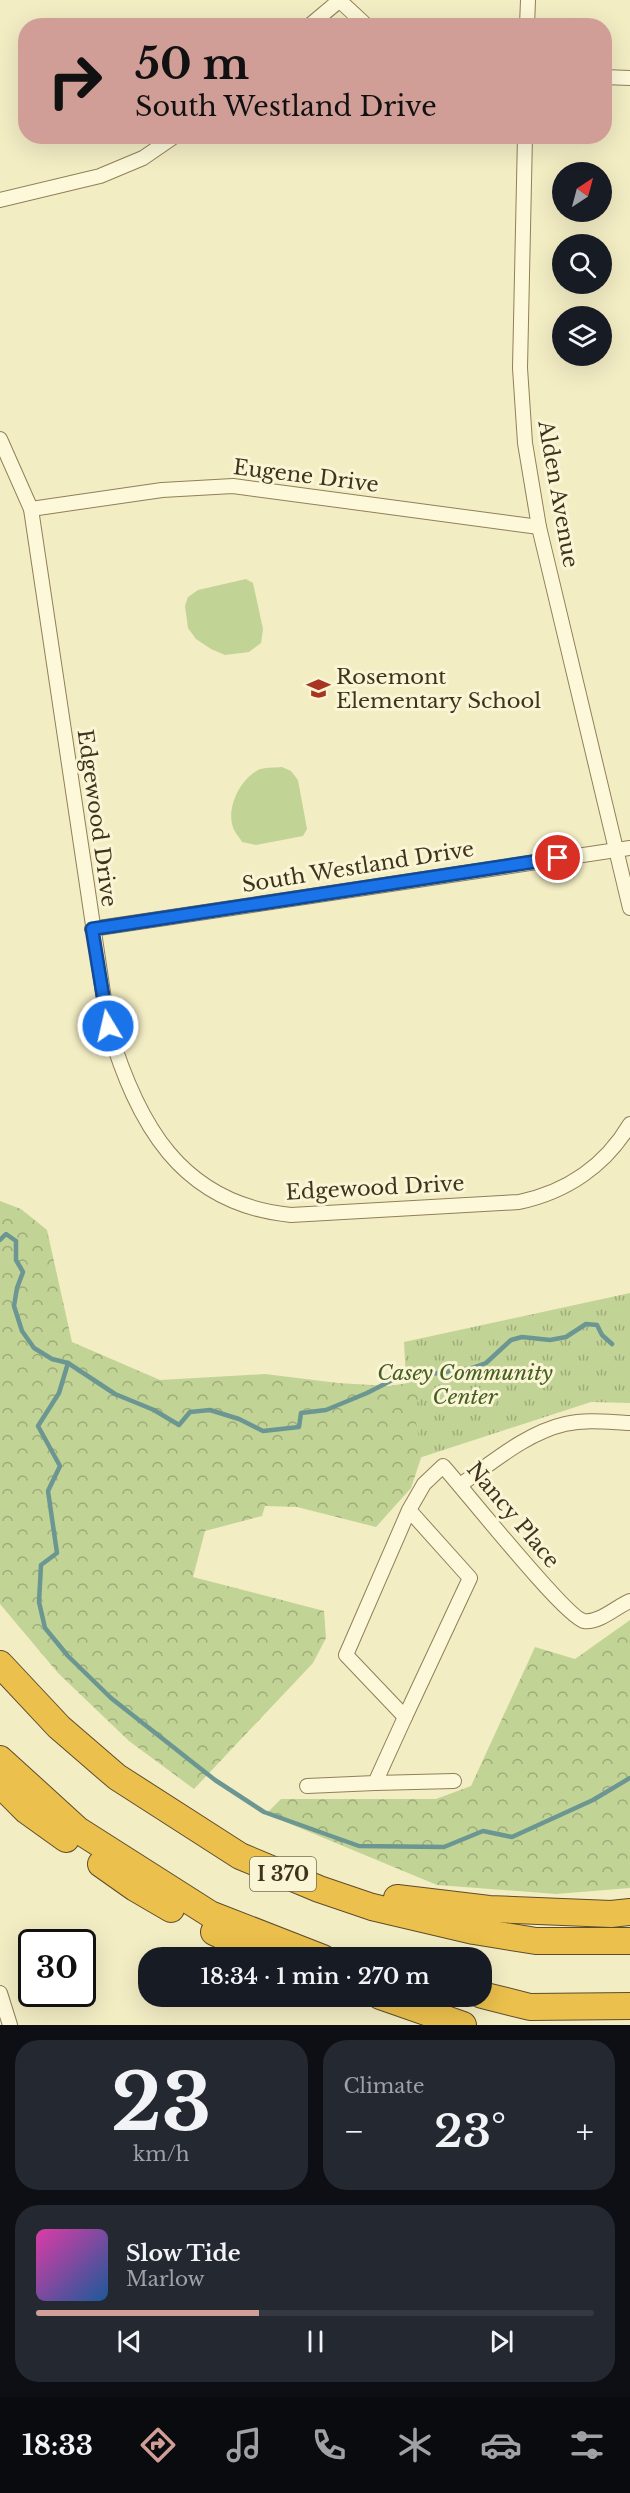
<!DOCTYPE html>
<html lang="en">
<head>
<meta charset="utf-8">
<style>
  body { margin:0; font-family:"Libre Baskerville",serif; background:#242831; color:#f1f3f6; height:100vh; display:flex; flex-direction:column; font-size:22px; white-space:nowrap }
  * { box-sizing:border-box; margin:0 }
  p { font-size:20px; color:#9ea1a6 }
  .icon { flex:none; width:33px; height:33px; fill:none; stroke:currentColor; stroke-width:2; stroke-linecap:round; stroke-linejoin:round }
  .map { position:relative; height:2025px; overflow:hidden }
  .drawer { display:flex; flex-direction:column; gap:15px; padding:15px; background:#0d0f14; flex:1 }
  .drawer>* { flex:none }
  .banner { position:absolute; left:18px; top:18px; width:594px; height:126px; border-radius:24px; box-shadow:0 6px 24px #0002; background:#d09e96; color:#111; overflow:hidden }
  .needle { width:39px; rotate:36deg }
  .controls { position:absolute; left:552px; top:162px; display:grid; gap:12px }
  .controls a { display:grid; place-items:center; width:60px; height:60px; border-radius:50%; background:#171b24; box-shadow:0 6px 24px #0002; font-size:30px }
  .speed { position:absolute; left:18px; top:1929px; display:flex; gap:12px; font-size:30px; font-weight:700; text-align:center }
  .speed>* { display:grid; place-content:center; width:78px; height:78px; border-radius:50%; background:#171b24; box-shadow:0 6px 24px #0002; line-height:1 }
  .speed .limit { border:3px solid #111; border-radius:9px; background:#fff; color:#111 }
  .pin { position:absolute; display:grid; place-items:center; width:51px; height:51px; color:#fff; margin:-26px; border:3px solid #fff; border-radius:50%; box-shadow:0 2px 6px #0007 }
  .me { position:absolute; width:66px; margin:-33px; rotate:351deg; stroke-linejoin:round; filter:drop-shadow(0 0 4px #0008) }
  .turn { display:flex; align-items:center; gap:21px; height:126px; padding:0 18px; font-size:27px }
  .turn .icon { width:78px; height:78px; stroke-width:2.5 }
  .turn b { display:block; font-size:42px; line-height:51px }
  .big { font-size:45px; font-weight:600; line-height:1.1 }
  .drawer .card { flex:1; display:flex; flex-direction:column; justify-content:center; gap:9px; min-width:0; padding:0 21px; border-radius:24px; background:#242831 }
  .drawer .dial { align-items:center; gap:0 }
  .dial b { font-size:78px; line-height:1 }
  .song { display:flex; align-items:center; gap:18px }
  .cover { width:72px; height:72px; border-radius:9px; background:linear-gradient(135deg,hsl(320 70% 55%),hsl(210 70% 35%)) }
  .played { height:6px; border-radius:3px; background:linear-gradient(90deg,#d09e96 40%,#363941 40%) }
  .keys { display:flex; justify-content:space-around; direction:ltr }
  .heat { display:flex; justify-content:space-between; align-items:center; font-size:33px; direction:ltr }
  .drawer .tiles { flex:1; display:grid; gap:15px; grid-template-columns:1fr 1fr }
  .card:last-child { grid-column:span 2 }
  .trip { position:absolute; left:138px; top:1947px; width:354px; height:60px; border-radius:24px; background:#171b24; box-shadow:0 6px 24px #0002; font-weight:600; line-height:60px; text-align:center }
  .dock { display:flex; height:96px; justify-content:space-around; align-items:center; background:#090b0e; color:#9ea1a6 }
  .dock .icon { width:42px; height:42px }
  .dock .current { color:#d09e96 }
  .dock b { font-size:27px; color:#f1f3f6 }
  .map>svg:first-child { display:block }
  .grass { fill:url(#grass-tufts) }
  .forest { fill:url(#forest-crowns) }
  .garden { fill:#c2d396 }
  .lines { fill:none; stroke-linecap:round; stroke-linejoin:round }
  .stream { stroke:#6b9692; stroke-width:4.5 }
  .minor-casing { stroke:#917f58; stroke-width:16 }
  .motorway-casing { stroke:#5e4c2c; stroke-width:28 }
  .minor { stroke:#fcf8d9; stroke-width:14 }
  .motorway { stroke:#ebc04c; stroke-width:26 }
  .route-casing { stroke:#114b97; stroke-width:15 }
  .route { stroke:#1a73e8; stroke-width:10 }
  .labels { text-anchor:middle; stroke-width:6; stroke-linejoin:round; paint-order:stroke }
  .shield { fill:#faf5d5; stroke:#776d54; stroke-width:1.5 }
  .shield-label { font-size:20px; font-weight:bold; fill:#3f331d }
  .street-label { font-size:21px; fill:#3f331d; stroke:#faf5d5 }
  .poi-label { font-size:21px; fill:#3f331d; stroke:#faf5d5; text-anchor:start }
  .park-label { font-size:21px; font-style:italic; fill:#455e21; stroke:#faf5d5 }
</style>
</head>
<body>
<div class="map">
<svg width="630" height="2025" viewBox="0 0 630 2025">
  <defs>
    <pattern id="grass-tufts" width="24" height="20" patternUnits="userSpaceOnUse" patternTransform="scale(1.5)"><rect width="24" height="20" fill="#c2d396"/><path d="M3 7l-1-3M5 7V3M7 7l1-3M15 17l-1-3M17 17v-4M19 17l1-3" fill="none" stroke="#9fac7a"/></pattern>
    <pattern id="forest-crowns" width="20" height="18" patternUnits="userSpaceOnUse" patternTransform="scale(1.5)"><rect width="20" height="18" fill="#c2d396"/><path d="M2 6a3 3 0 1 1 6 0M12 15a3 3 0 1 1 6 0" fill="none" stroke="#9fac7a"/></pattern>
  </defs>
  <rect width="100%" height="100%" fill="#f3edc4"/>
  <polygon class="grass" points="630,1293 630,1403 591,1402 419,1458 409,1434 404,1342"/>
  <g class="forest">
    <polygon points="0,1201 21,1209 47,1230 72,1342 160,1380 265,1374 338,1383 389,1386 421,1381 415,1417 422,1455 411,1488 376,1527 297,1507 265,1506 262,1516 205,1531 193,1577 324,1611 326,1638 313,1663 194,1789 129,1741 58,1673 0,1604"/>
    <polygon points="630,1620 630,1888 556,1894 437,1885 266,1814 281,1799 436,1799 471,1786 535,1647 575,1659"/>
  </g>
  <g class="garden">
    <polygon points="246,579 253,583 263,629 261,643 249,652 225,655 211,649 196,639 188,628 185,606 188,597 198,590"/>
    <path d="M282 767 291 771 298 780 307 829 303 836 256 845 242 842C240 838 236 834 234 830 225 810 239 780 258 770 264 767 274 768 282 767Z"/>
  </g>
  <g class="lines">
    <g class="stream">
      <polyline points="0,1240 6,1234 16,1241 16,1260 23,1272 17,1288 14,1306 22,1331 34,1348 52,1359 68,1363 115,1394 154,1410 179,1425 190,1412 210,1410 239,1419 263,1431 299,1427 301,1413 326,1410 367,1393 406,1373 417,1376 472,1368 486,1363 511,1340 522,1337 550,1340 566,1337 586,1324 597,1325 602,1335 612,1344"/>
      <polyline points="68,1363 59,1393 38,1426 60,1466 48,1491 57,1553 41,1565 39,1602 45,1628 68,1656 111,1698 215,1780 264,1812 359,1846 444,1847 483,1831 512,1837 593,1800 630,1778"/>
    </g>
    <defs>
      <g id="minor">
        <polyline points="339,0 367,26"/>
        <polyline points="309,26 340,0"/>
        <polyline points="527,26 528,0"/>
        <polyline points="604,77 630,78"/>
        <polyline points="525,136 520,368 525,443 539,527 630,908"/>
        <polyline points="0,200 100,176 143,158 175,136"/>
        <path d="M0 439 31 509 108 1026C137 1123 180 1204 291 1215L519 1202C566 1192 605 1166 630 1124"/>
        <polyline points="31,509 162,490 233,486 539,527"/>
        <polyline points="92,929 630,848"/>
        <path d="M460 1485C492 1463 526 1433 565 1424 587 1419 608 1422 630 1423"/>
        <path d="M409 1510 470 1578 405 1717 346 1655 409 1510 424 1484 443 1466C463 1488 566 1618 584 1621 600 1623 617 1606 630 1601"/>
        <polyline points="375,1783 454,1781"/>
        <polyline points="307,1786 375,1783 405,1717"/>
        <polyline points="0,1993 10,2025"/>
      </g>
      <g id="motorway">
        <polyline points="0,1664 59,1727 117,1777 240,1856 319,1889 372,1907 474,1931 536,1941 630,1941"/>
        <polyline points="0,1759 78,1830 210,1914 323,1958"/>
        <polyline points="0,1784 27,1811 66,1839"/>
        <polyline points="101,1864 135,1888 171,1909"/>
        <polyline points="397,1898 489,1909 611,1914 630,1912"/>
        <polyline points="214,1932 269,1958"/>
        <polyline points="482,1995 530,2007 630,2006"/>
        <polyline points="380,1996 463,2025"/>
      </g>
    </defs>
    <use href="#minor" class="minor-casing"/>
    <use href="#motorway" class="motorway-casing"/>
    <use href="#minor" class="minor"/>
    <use href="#motorway" class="motorway"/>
  </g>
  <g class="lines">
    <defs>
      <polyline id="route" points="108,1026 92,929 558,858"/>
    </defs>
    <use href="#route" class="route-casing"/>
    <use href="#route" class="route"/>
  </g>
  <defs>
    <symbol id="school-bare" viewBox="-9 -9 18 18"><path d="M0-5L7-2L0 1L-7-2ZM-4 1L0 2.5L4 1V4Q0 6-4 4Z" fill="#a73520" stroke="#faf5d5" stroke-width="2.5" paint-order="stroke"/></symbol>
  </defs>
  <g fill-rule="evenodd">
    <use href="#school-bare" x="302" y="672" width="33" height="33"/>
  </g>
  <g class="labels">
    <rect class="shield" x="250" y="1857" width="66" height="34" rx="4.5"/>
    <g class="shield-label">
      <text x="283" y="1881">I 370</text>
    </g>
    <g class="street-label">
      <text transform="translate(306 476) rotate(7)" y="7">Eugene Drive</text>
      <text transform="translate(558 494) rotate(80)" y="7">Alden Avenue</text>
      <text transform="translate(97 818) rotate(82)" y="7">Edgewood Drive</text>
      <text transform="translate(358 867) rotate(-9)" y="7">South Westland Drive</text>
      <text transform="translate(375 1188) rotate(-3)" y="7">Edgewood Drive</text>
      <text transform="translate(513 1515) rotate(50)" y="7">Nancy Place</text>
    </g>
    <g class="poi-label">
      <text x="336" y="684">Rosemont<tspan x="336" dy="24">Elementary School</tspan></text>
    </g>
    <g class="park-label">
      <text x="465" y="1380">Casey Community<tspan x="465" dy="24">Center</tspan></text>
    </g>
  </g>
</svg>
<div class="controls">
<a><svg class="needle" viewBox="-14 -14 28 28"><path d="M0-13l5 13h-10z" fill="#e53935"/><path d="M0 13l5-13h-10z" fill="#9ea1a6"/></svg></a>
<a><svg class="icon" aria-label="search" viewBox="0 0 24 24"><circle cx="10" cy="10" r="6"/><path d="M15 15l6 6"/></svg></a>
<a><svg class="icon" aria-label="layers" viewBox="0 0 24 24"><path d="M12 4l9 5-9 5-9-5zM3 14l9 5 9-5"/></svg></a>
</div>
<div class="speed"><div class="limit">30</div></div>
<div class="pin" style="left:558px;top:858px;background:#d93025"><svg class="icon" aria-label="arrive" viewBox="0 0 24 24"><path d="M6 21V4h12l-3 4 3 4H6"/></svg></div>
<svg class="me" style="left:108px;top:1026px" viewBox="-20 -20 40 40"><circle r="17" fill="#1a73e8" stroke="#fff" stroke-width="3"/><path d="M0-11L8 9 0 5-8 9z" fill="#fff"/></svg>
<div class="trip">18:34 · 1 min · 270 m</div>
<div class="banner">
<div class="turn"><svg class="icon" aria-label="right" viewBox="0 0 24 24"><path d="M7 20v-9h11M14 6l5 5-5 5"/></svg><div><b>50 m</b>South Westland Drive</div></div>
</div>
</div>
<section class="drawer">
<div class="tiles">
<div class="card dial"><b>23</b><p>km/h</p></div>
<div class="card"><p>Climate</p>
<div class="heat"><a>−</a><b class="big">23°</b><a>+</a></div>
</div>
<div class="card">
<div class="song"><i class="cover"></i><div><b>Slow Tide</b><p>Marlow</p></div></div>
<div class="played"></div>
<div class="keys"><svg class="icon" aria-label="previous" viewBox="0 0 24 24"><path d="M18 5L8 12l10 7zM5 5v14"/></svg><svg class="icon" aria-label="pause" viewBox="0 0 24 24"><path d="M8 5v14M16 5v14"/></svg><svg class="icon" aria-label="next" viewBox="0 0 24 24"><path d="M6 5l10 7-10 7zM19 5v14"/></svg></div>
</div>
</div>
</section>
<nav class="dock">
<b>18:33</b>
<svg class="icon current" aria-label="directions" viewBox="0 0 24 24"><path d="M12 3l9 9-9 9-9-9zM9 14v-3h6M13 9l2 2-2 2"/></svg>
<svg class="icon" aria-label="music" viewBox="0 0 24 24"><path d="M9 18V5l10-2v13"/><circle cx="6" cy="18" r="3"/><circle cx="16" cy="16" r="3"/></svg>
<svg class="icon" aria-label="phone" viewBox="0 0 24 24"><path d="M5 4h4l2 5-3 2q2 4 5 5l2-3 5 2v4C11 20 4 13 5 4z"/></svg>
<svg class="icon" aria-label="climate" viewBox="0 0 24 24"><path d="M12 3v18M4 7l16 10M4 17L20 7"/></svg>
<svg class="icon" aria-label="car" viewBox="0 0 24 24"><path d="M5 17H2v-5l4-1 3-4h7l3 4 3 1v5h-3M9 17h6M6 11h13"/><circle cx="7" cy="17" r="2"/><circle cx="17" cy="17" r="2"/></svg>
<svg class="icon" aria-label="filters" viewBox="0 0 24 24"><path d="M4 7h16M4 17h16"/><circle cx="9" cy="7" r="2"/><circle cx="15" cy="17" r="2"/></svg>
</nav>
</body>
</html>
